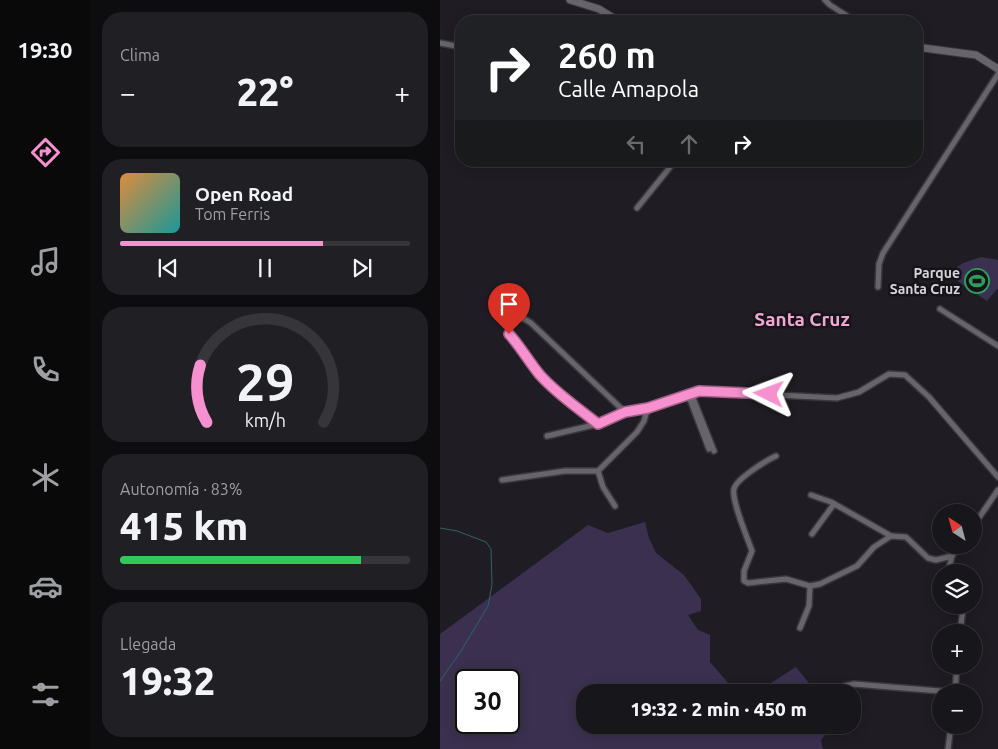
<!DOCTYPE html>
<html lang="es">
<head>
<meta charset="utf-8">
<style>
  body { margin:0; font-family:Ubuntu,sans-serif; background:#201f23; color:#f1f3f6; height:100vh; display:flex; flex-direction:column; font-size:19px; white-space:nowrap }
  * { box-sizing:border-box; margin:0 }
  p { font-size:16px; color:#9e9fa2 }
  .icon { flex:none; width:28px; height:28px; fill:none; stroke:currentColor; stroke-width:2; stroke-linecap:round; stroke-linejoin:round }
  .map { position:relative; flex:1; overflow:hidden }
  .sheet { display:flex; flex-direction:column; gap:12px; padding:12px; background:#0d0c0e; width:350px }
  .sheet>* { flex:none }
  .top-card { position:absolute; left:15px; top:15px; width:468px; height:152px; border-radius:20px; box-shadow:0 2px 12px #0003,0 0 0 1px #363539; background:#202124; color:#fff; overflow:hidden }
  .needle { width:32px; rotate:324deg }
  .controls { position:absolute; left:492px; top:504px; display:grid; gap:10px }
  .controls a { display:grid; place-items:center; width:50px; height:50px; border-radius:50%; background:#17161a; box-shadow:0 2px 12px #0003,0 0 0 1px #363539; font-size:25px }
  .speed { position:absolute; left:15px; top:669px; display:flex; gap:10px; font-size:25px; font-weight:700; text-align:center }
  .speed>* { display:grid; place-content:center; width:65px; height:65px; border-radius:50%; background:#17161a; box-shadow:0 2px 12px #0003,0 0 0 1px #363539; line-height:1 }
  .speed .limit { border:2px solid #111; border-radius:8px; background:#fff; color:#111 }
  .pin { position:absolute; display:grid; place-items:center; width:42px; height:42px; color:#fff; margin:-51px -21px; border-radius:50% 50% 50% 0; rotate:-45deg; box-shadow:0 0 5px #0007 }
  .pin .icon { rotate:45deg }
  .me { position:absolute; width:55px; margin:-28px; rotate:273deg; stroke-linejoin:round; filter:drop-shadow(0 0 4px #0008) }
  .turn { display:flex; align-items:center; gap:18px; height:105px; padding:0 20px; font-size:22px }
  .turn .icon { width:65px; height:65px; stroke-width:2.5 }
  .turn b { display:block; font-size:35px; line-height:42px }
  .lanes { display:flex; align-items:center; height:48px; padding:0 20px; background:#0003; justify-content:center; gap:25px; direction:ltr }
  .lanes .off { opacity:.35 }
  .big { font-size:38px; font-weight:800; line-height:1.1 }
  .sheet .tile { flex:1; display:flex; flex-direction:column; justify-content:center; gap:8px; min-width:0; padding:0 18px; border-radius:20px; background:#201f23 }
  .sheet .dial { align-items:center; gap:0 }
  .dial svg { height:130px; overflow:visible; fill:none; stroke:#363539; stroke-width:7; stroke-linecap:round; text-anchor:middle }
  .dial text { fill:#f1f3f6; stroke:none }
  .song { display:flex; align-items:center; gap:15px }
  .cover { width:60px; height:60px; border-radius:8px; background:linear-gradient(135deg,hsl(30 70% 55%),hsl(180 70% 35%)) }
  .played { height:5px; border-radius:2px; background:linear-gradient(90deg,#f790ce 70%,#363539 70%) }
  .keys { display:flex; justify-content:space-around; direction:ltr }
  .heat { display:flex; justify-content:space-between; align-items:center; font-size:28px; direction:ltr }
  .charge { height:8px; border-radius:4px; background:linear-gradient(90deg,#34c759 83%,#363539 0) }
  .trip { position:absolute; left:136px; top:684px; width:285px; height:50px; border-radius:20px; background:#17161a; box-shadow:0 2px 12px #0003,0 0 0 1px #363539; font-weight:800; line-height:50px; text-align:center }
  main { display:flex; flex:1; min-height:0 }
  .tab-bar { display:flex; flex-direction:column; width:90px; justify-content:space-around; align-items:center; background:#09090a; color:#9e9fa2 }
  .tab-bar .icon { width:35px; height:35px }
  .tab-bar .selected { color:#f790ce }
  .tab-bar b { font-size:22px; color:#f1f3f6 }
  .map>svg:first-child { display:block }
  .green { fill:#3c3050; fill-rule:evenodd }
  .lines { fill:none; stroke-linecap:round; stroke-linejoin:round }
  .stream { stroke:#2d6468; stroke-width:1 }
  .street-casing { stroke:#3a383d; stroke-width:8 }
  .secondary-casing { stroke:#3a383d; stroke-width:9 }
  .street { stroke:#67656b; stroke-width:5 }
  .secondary { stroke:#67656b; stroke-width:7 }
  .route-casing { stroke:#a15e86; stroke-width:12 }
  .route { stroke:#f790ce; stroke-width:9 }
  .labels { text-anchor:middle; stroke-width:5; stroke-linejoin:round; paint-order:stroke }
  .poi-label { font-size:14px; font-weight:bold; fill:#d6d5d9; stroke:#161419; text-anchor:end }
  .district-label { font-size:19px; font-weight:bold; fill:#f0a8d2; stroke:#161419 }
</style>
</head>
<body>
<main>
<nav class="tab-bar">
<b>19:30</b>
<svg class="icon selected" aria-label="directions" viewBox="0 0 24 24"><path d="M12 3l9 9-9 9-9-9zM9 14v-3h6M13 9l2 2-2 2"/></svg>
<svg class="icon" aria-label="music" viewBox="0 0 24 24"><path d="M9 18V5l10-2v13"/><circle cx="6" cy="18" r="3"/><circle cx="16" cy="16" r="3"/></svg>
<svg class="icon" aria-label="phone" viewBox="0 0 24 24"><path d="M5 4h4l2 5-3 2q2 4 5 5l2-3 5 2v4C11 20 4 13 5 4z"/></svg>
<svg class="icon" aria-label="climate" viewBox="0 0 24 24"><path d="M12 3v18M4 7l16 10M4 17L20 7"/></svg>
<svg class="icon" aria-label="car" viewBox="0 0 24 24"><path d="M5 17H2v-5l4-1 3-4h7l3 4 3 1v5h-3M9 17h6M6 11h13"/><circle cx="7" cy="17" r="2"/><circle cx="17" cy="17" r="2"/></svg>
<svg class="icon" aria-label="filters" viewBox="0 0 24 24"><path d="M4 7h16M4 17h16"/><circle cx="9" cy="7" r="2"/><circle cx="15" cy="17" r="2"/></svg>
</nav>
<section class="sheet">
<div class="tile"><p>Clima</p>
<div class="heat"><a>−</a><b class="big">22°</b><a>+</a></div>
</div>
<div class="tile">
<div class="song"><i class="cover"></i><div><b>Open Road</b><p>Tom Ferris</p></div></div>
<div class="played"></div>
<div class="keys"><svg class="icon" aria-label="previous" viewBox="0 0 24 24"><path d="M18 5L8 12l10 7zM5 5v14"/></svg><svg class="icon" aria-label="pause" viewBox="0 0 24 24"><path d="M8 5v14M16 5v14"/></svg><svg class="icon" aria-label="next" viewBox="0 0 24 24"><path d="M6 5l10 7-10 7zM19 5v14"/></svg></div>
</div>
<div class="tile dial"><svg viewBox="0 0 100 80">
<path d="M14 69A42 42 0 1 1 86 69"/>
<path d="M14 69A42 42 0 0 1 10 34" stroke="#f790ce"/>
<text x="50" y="56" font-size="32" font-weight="700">29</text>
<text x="50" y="72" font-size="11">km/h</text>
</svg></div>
<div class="tile"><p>Autonomía · 83%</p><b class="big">415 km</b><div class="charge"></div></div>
<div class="tile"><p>Llegada</p><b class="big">19:32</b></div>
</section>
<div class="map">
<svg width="558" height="749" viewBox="0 0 558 749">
  <rect width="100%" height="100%" fill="#1f1d23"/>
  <g class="green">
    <polygon points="541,257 558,260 558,288 547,301 507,274 523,263"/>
    <path d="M205 522 209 538 216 553 244 575 261 599V611L248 615 258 630 270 635V662L296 692H145V725H393L381 740 383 749H0V634L148 525 168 533ZM26 680H69V722H26Z"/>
    <polygon points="356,667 376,692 317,692"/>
  </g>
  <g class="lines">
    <polyline class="stream" points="0,528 17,531 46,542 51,549 52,585 48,606 21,651 0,681"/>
    <defs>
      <g id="street">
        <polyline points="385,0 390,5 415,21"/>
        <polyline points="0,43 21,47"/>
        <polyline points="197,208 235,161"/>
        <polyline points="438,287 439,264 443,253 558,74"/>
        <polyline points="500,309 558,346"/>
        <polyline points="251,393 274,451"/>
        <polyline points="248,394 269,449"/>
        <path d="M158 424C138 408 117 394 100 375 89 362 81 347 69 334V328L74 320 83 318 91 323 185 412"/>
        <polyline points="107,436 158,424 185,412 208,407 259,391 397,398 419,392 449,374 465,375 489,397 558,477"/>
        <path d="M336 456C327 460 296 479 294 489 291 500 308 539 312 551L304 571V581L308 583 346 579 370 586 380 584 417 566 434 547 451 536 466 537 488 558 496 560 512 556"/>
        <polyline points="158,471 163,487 175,506"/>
        <polyline points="62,480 125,471 158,471 197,432 204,421 208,407"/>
        <polyline points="371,495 391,502 451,536"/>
        <polyline points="534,525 558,490"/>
        <polyline points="372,534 394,504"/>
        <polyline points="508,572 512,556 519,545"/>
        <polyline points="360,628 369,606 370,586"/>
        <polyline points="520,632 523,609 521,605"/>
        <polyline points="405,686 414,684 512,692"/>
        <polyline points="515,692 517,665"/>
        <polyline points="508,749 511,725"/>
      </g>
      <g id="secondary">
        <polyline points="130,0 159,9 178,21"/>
        <polyline points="476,47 536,55 558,69"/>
      </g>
    </defs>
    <use href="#street" class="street-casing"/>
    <use href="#secondary" class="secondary-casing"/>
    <use href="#street" class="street"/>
    <use href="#secondary" class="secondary"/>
  </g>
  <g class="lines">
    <defs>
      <path id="route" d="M69 334C81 347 89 362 100 375 117 394 138 408 158 424L185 412 208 408 259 391 329 394"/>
    </defs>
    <use href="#route" class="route-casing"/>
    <use href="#route" class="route"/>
  </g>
  <defs>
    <symbol id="stadium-ring" viewBox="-11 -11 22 22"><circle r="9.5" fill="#161419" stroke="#2e9e5b" stroke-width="1.5"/><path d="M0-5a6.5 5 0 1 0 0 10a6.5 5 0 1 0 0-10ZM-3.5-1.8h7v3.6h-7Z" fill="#2e9e5b"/></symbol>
  </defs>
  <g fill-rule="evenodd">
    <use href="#stadium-ring" x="523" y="267" width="28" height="28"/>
  </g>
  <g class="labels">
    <g class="poi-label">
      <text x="520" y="278">Parque<tspan x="520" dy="16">Santa Cruz</tspan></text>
    </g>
    <g class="district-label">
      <text x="362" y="326">Santa Cruz</text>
    </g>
  </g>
</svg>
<div class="controls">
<a><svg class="needle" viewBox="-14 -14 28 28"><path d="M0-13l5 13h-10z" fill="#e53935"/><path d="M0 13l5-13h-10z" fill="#9e9fa2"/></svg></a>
<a><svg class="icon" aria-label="layers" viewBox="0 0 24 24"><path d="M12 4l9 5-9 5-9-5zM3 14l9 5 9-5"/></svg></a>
<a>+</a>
<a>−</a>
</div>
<div class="speed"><div class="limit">30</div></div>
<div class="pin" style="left:69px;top:334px;background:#d93025"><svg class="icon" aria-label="arrive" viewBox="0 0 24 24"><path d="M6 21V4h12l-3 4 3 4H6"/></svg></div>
<svg class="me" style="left:329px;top:394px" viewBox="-20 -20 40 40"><path d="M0-17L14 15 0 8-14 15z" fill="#f790ce" stroke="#fff" stroke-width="4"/></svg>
<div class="trip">19:32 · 2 min · 450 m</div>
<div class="top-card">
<div class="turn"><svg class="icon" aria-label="right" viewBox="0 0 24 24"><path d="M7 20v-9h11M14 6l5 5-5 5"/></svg><div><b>260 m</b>Calle Amapola</div></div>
<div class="lanes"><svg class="icon off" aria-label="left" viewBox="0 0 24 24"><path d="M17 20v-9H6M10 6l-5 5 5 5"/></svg><svg class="icon off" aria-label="ahead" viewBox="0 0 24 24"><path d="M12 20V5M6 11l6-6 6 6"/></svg><svg class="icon" aria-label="right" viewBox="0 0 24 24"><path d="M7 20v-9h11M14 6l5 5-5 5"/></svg></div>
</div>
</div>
</main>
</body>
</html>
